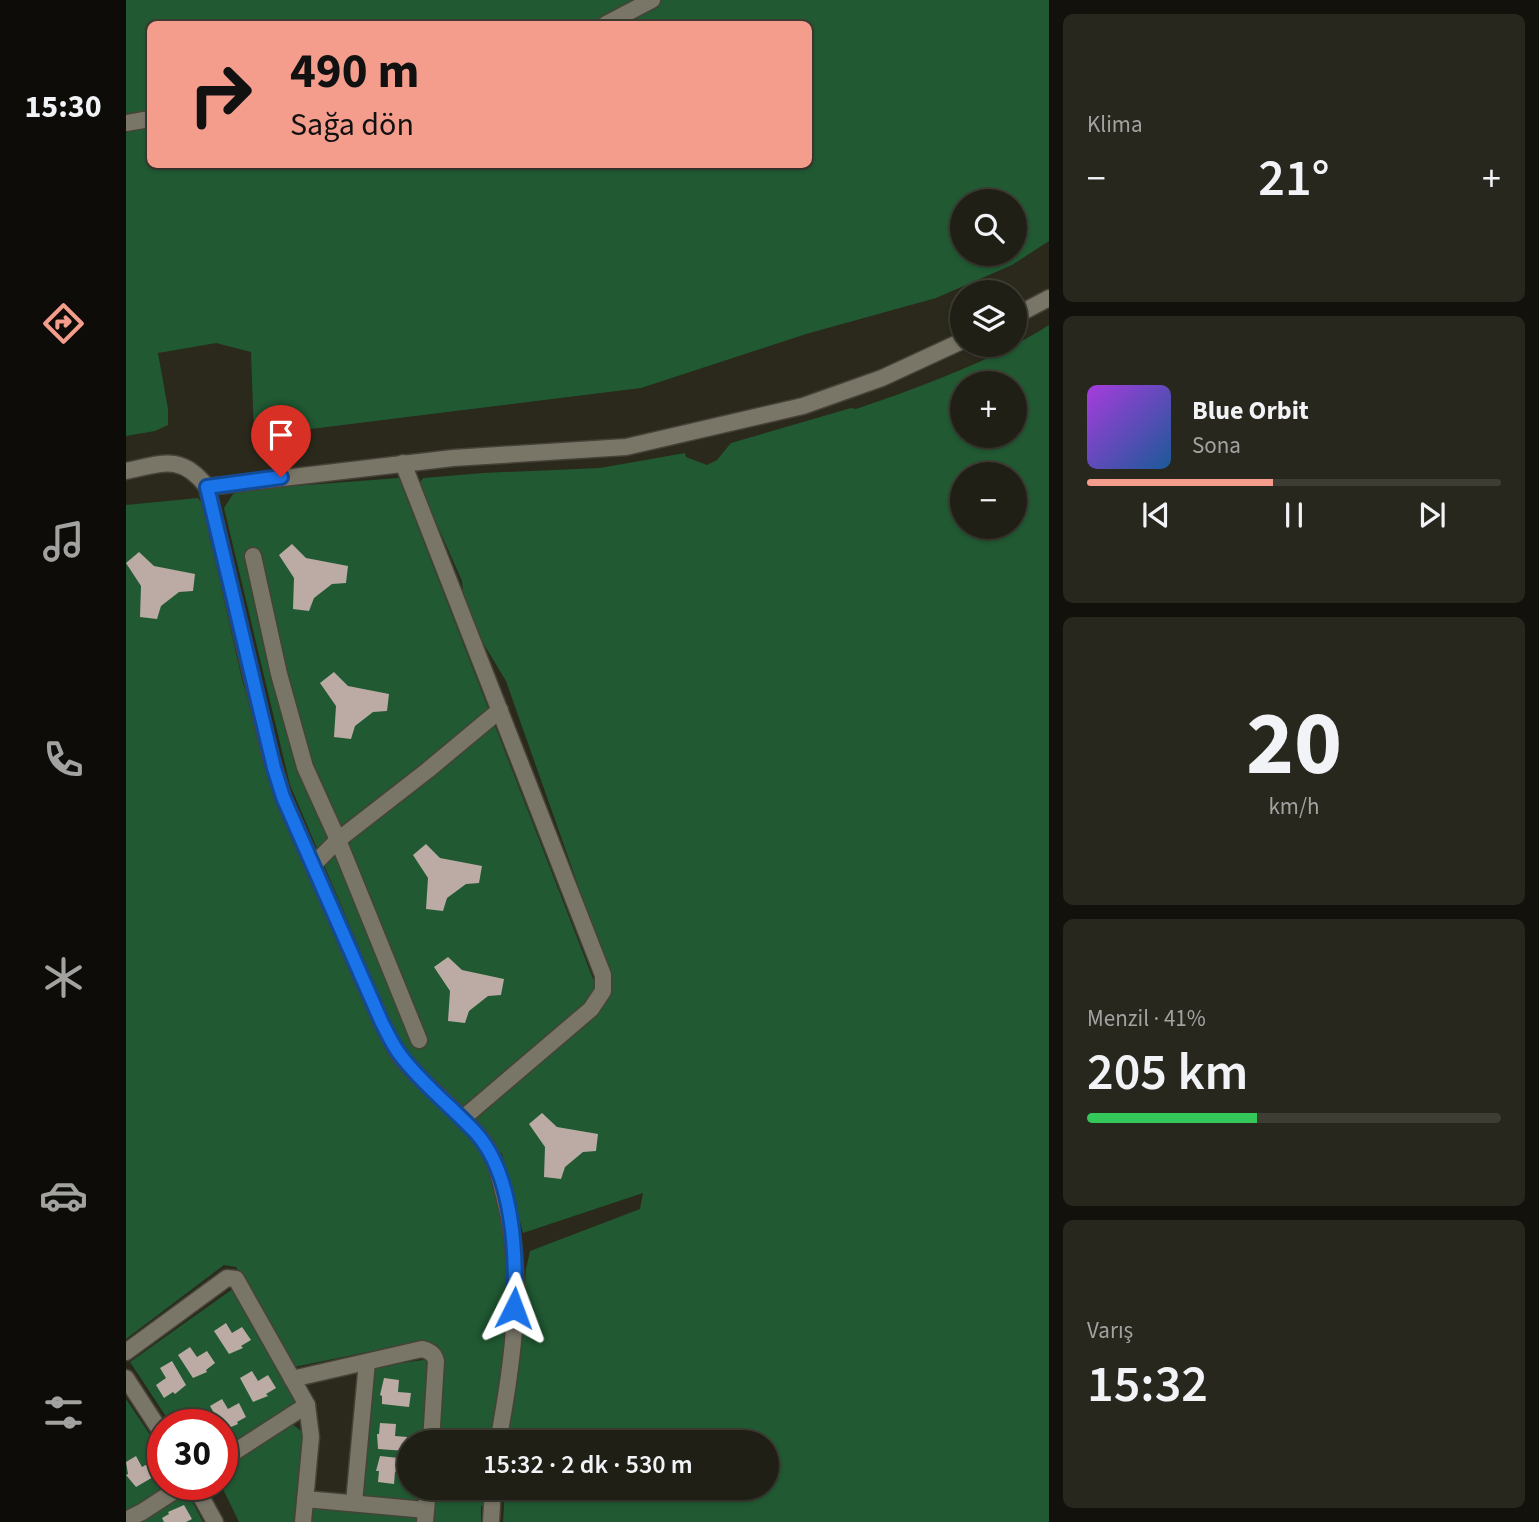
<!DOCTYPE html>
<html lang="tr">
<head>
<meta charset="utf-8">
<style>
  body { margin:0; font-family:"Source Sans 3",sans-serif; background:#28271e; color:#f1f3f6; height:100vh; display:flex; flex-direction:column; font-size:26px; white-space:nowrap }
  * { box-sizing:border-box; margin:0 }
  p { font-size:23px; color:#a2a2a0 }
  .icon { flex:none; width:38px; height:38px; fill:none; stroke:currentColor; stroke-width:2; stroke-linecap:round; stroke-linejoin:round }
  .map { position:relative; flex:1; overflow:hidden }
  .details { display:flex; flex-direction:column; gap:14px; padding:14px; background:#12110c; width:490px }
  .details>* { flex:none }
  .guide { position:absolute; left:21px; top:21px; width:665px; height:147px; border-radius:10px; box-shadow:0 2px 5px #0004,0 0 0 2px #3d3d34; background:#f49d8c; color:#111; overflow:hidden }
  .buttons { position:absolute; left:824px; top:189px; display:grid; gap:14px }
  .buttons a { display:grid; place-items:center; width:77px; height:77px; border-radius:50%; background:#201f15; box-shadow:0 2px 5px #0004,0 0 0 2px #3d3d34; font-size:35px }
  .speed { position:absolute; left:21px; top:1409px; display:flex; gap:14px; font-size:35px; font-weight:700; text-align:center }
  .speed>* { display:grid; place-content:center; width:91px; height:91px; border-radius:50%; background:#201f15; box-shadow:0 2px 5px #0004,0 0 0 2px #3d3d34; line-height:1 }
  .speed .limit { border:10px solid #d22; background:#fff; color:#111 }
  .pin { position:absolute; display:grid; place-items:center; width:60px; height:60px; color:#fff; margin:-72px -30px; border-radius:50% 50% 50% 0; rotate:-45deg; box-shadow:0 0 7px #0007 }
  .pin .icon { rotate:45deg }
  .me { position:absolute; width:77px; margin:-38px; rotate:3deg; stroke-linejoin:round; filter:drop-shadow(0 0 5px #0008) }
  .turn { display:flex; align-items:center; gap:24px; height:147px; padding:0 28px; font-size:32px }
  .turn .icon { width:91px; height:91px; stroke-width:2.5 }
  .turn b { display:block; font-size:49px; line-height:60px }
  .big { font-size:52px; font-weight:600; line-height:1.1 }
  .details .card { flex:1; display:flex; flex-direction:column; justify-content:center; gap:10px; min-width:0; padding:0 24px; border-radius:10px; background:#28271e }
  .details .dial { align-items:center; gap:0 }
  .dial b { font-size:91px; line-height:1 }
  .song { display:flex; align-items:center; gap:21px }
  .cover { width:84px; height:84px; border-radius:10px; background:linear-gradient(135deg,hsl(280 70% 55%),hsl(210 70% 35%)) }
  .played { height:7px; border-radius:4px; background:linear-gradient(90deg,#f49d8c 45%,#3d3d34 45%) }
  .keys { display:flex; justify-content:space-around; direction:ltr }
  .heat { display:flex; justify-content:space-between; align-items:center; font-size:38px; direction:ltr }
  .charge { height:10px; border-radius:5px; background:linear-gradient(90deg,#34c759 41%,#3d3d34 0) }
  .trip { position:absolute; left:271px; top:1430px; width:382px; height:70px; border-radius:35px; background:#201f15; box-shadow:0 2px 5px #0004,0 0 0 2px #3d3d34; font-weight:600; line-height:70px; text-align:center }
  main { display:flex; flex:1; min-height:0 }
  .dock { display:flex; flex-direction:column; width:126px; justify-content:space-around; align-items:center; background:#0d0c08; color:#a2a2a0 }
  .dock .icon { width:49px; height:49px }
  .dock .active { color:#f49d8c }
  .dock b { font-size:32px; color:#f1f3f6 }
  .map>svg:first-child { display:block }
  .green { fill:#205932; fill-rule:evenodd }
  .building { fill:#bcaba5 }
  .lines { fill:none; stroke-linecap:round; stroke-linejoin:round }
  .minor-casing { stroke:#454338; stroke-width:19 }
  .minor { stroke:#797668; stroke-width:16 }
  .route-casing { stroke:#114b97; stroke-width:18 }
  .route { stroke:#1a73e8; stroke-width:12 }
</style>
</head>
<body>
<main>
<nav class="dock">
<b>15:30</b>
<svg class="icon active" aria-label="directions" viewBox="0 0 24 24"><path d="M12 3l9 9-9 9-9-9zM9 14v-3h6M13 9l2 2-2 2"/></svg>
<svg class="icon" aria-label="music" viewBox="0 0 24 24"><path d="M9 18V5l10-2v13"/><circle cx="6" cy="18" r="3"/><circle cx="16" cy="16" r="3"/></svg>
<svg class="icon" aria-label="phone" viewBox="0 0 24 24"><path d="M5 4h4l2 5-3 2q2 4 5 5l2-3 5 2v4C11 20 4 13 5 4z"/></svg>
<svg class="icon" aria-label="climate" viewBox="0 0 24 24"><path d="M12 3v18M4 7l16 10M4 17L20 7"/></svg>
<svg class="icon" aria-label="car" viewBox="0 0 24 24"><path d="M5 17H2v-5l4-1 3-4h7l3 4 3 1v5h-3M9 17h6M6 11h13"/><circle cx="7" cy="17" r="2"/><circle cx="17" cy="17" r="2"/></svg>
<svg class="icon" aria-label="filters" viewBox="0 0 24 24"><path d="M4 7h16M4 17h16"/><circle cx="9" cy="7" r="2"/><circle cx="15" cy="17" r="2"/></svg>
</nav>
<div class="map">
<svg width="923" height="1522" viewBox="0 0 923 1522">
  <rect width="100%" height="100%" fill="#2b291c"/>
  <g class="green">
    <path d="M0 0H923V241L886 265 810 298 680 334 515 388 128 436 125 352 90 343 32 353 42 409V425L29 431 0 436ZM24 24H682V164H24ZM836 201H889V254H836Z"/>
    <path d="M923 325V1522H377L379 1488H640V1442H378L391 1369 400 1269 404 1251 514 1209 517 1193 397 1233 376 1154 344 1119 453 1027 483 973 380 681 339 613 336 581 293 484 297 478 357 473 474 468 559 453 560 457 581 465 591 460 605 443 725 408 730 409C792 388 868 360 923 325ZM836 383H889V436H836ZM836 474H889V527H836Z"/>
    <polygon points="273,478 471,989 471,994 335,1108 273,1042 164,785 98,508 107,494 116,490"/>
    <path d="M72 498 76 503 116 679 139 763 180 868 241 1011 268 1058 331 1120 360 1159 369 1183 384 1267 381 1336 363 1442H310L316 1355C311 1345 305 1343 295 1341L168 1367 110 1267 98 1265 0 1339V505Z"/>
    <polygon points="108,1288 170,1401 96,1451 96,1424 45,1424 4,1362"/>
    <polygon points="304,1359 298,1442 284,1442 284,1488 296,1488 295,1502 237,1497 248,1367"/>
    <polygon points="0,1399 37,1454 37,1484 49,1484 0,1513"/>
    <polygon points="159,1423 166,1424 178,1433 171,1522 113,1522 95,1485 84,1490 80,1484 96,1484 96,1466"/>
    <polygon points="307,1488 361,1488 359,1507 355,1506 355,1522 304,1522"/>
    <polygon points="60,1490 77,1522 8,1522"/>
    <polygon points="185,1505 295,1515 294,1522 183,1522"/>
  </g>
  <g class="building">
    <polygon points="166,544 180,558 222,566 220,583 206,584 188,598 183,611 167,609 168,578 153,555"/>
    <polygon points="13,552 28,566 69,574 67,591 53,592 35,606 31,619 14,617 15,586 0,563"/>
    <polygon points="208,672 222,686 263,694 261,711 247,712 229,726 225,739 208,737 210,706 194,683"/>
    <polygon points="300,844 314,858 356,866 353,883 340,884 321,898 317,911 300,909 302,878 287,855"/>
    <polygon points="322,957 336,970 378,979 375,995 362,996 343,1011 339,1023 322,1021 324,991 308,967"/>
    <polygon points="416,1113 431,1127 472,1134 470,1151 457,1152 439,1167 435,1179 418,1177 419,1147 403,1124"/>
    <polygon points="100,1323 106,1333 116,1327 125,1340 115,1346 117,1348 103,1354 88,1331"/>
    <polygon points="64,1347 71,1357 81,1351 89,1363 80,1370 81,1372 67,1378 52,1355"/>
    <polygon points="46,1361 60,1385 49,1394 47,1392 38,1398 30,1385 40,1378 34,1368"/>
    <polygon points="126,1371 132,1381 142,1375 150,1388 140,1394 142,1396 127,1402 114,1378"/>
    <polygon points="258,1378 273,1380 272,1392 285,1393 283,1407 256,1404 256,1396 254,1395"/>
    <polygon points="96,1399 102,1409 113,1403 120,1417 111,1422 112,1424 98,1430 84,1406"/>
    <polygon points="75,1414 82,1424 65,1424 63,1421"/>
    <polygon points="254,1423 270,1424 269,1436 281,1437 280,1451 252,1449 251,1434 253,1434"/>
    <polygon points="10,1456 16,1467 27,1461 34,1473 10,1487 0,1475 2,1474 0,1462"/>
    <polygon points="254,1456 282,1459 281,1473 269,1472 268,1484 252,1482 253,1471 250,1471"/>
    <polygon points="58,1505 66,1519 60,1522 38,1522 36,1518 43,1514 42,1512"/>
  </g>
  <g class="lines">
    <defs>
      <g id="minor">
        <polyline points="480,24 526,0"/>
        <polyline points="0,123 24,119"/>
        <polyline points="889,316 923,298"/>
        <polyline points="277,463 477,975 477,991 465,1009 336,1119"/>
        <path d="M0 471C35 464 55 453 81 487L327 458 500 447 677 406 756 378 836 341"/>
        <path d="M81 487 145 758 157 797 256 1023C262 1034 267 1046 274 1056 297 1085 329 1107 353 1136 369 1155 373 1175 379 1199 399 1279 387 1362 372 1442"/>
        <polyline points="127,556 153,674 179,767 212,840 293,1040"/>
        <polyline points="188,864 212,840 302,770 374,710"/>
        <polyline points="0,1352 101,1278 110,1279 181,1405 185,1437 177,1522"/>
        <polyline points="0,1378 37,1435"/>
        <path d="M166 1379 296 1349C303 1351 308 1353 310 1361L305 1442"/>
        <polyline points="96,1460 181,1405"/>
        <polyline points="68,1484 89,1522"/>
        <polyline points="179,1499 300,1510"/>
        <polyline points="228,1503 241,1362"/>
        <polyline points="0,1520 16,1512 59,1484"/>
        <polyline points="299,1522 302,1488"/>
        <polyline points="365,1522 367,1488"/>
      </g>
    </defs>
    <use href="#minor" class="minor-casing"/>
    <use href="#minor" class="minor"/>
  </g>
  <g class="lines">
    <defs>
      <path id="route" d="M155 477 81 487 148 768 157 797 256 1023C262 1034 267 1046 275 1056 296 1084 326 1107 350 1133 387 1174 391 1255 388 1308"/>
    </defs>
    <use href="#route" class="route-casing"/>
    <use href="#route" class="route"/>
  </g>
</svg>
<div class="buttons">
<a><svg class="icon" aria-label="search" viewBox="0 0 24 24"><circle cx="10" cy="10" r="6"/><path d="M15 15l6 6"/></svg></a>
<a><svg class="icon" aria-label="layers" viewBox="0 0 24 24"><path d="M12 4l9 5-9 5-9-5zM3 14l9 5 9-5"/></svg></a>
<a>+</a>
<a>−</a>
</div>
<div class="speed"><div class="limit">30</div></div>
<div class="pin" style="left:155px;top:477px;background:#d93025"><svg class="icon" aria-label="arrive" viewBox="0 0 24 24"><path d="M6 21V4h12l-3 4 3 4H6"/></svg></div>
<svg class="me" style="left:388px;top:1308px" viewBox="-20 -20 40 40"><path d="M0-17L14 15 0 8-14 15z" fill="#1a73e8" stroke="#fff" stroke-width="4"/></svg>
<div class="trip">15:32 · 2 dk · 530 m</div>
<div class="guide">
<div class="turn"><svg class="icon" aria-label="right" viewBox="0 0 24 24"><path d="M7 20v-9h11M14 6l5 5-5 5"/></svg><div><b>490 m</b>Sağa dön</div></div>
</div>
</div>
<section class="details">
<div class="card"><p>Klima</p>
<div class="heat"><a>−</a><b class="big">21°</b><a>+</a></div>
</div>
<div class="card">
<div class="song"><i class="cover"></i><div><b>Blue Orbit</b><p>Sona</p></div></div>
<div class="played"></div>
<div class="keys"><svg class="icon" aria-label="previous" viewBox="0 0 24 24"><path d="M18 5L8 12l10 7zM5 5v14"/></svg><svg class="icon" aria-label="pause" viewBox="0 0 24 24"><path d="M8 5v14M16 5v14"/></svg><svg class="icon" aria-label="next" viewBox="0 0 24 24"><path d="M6 5l10 7-10 7zM19 5v14"/></svg></div>
</div>
<div class="card dial"><b>20</b><p>km/h</p></div>
<div class="card"><p>Menzil · 41%</p><b class="big">205 km</b><div class="charge"></div></div>
<div class="card"><p>Varış</p><b class="big">15:32</b></div>
</section>
</main>
</body>
</html>
